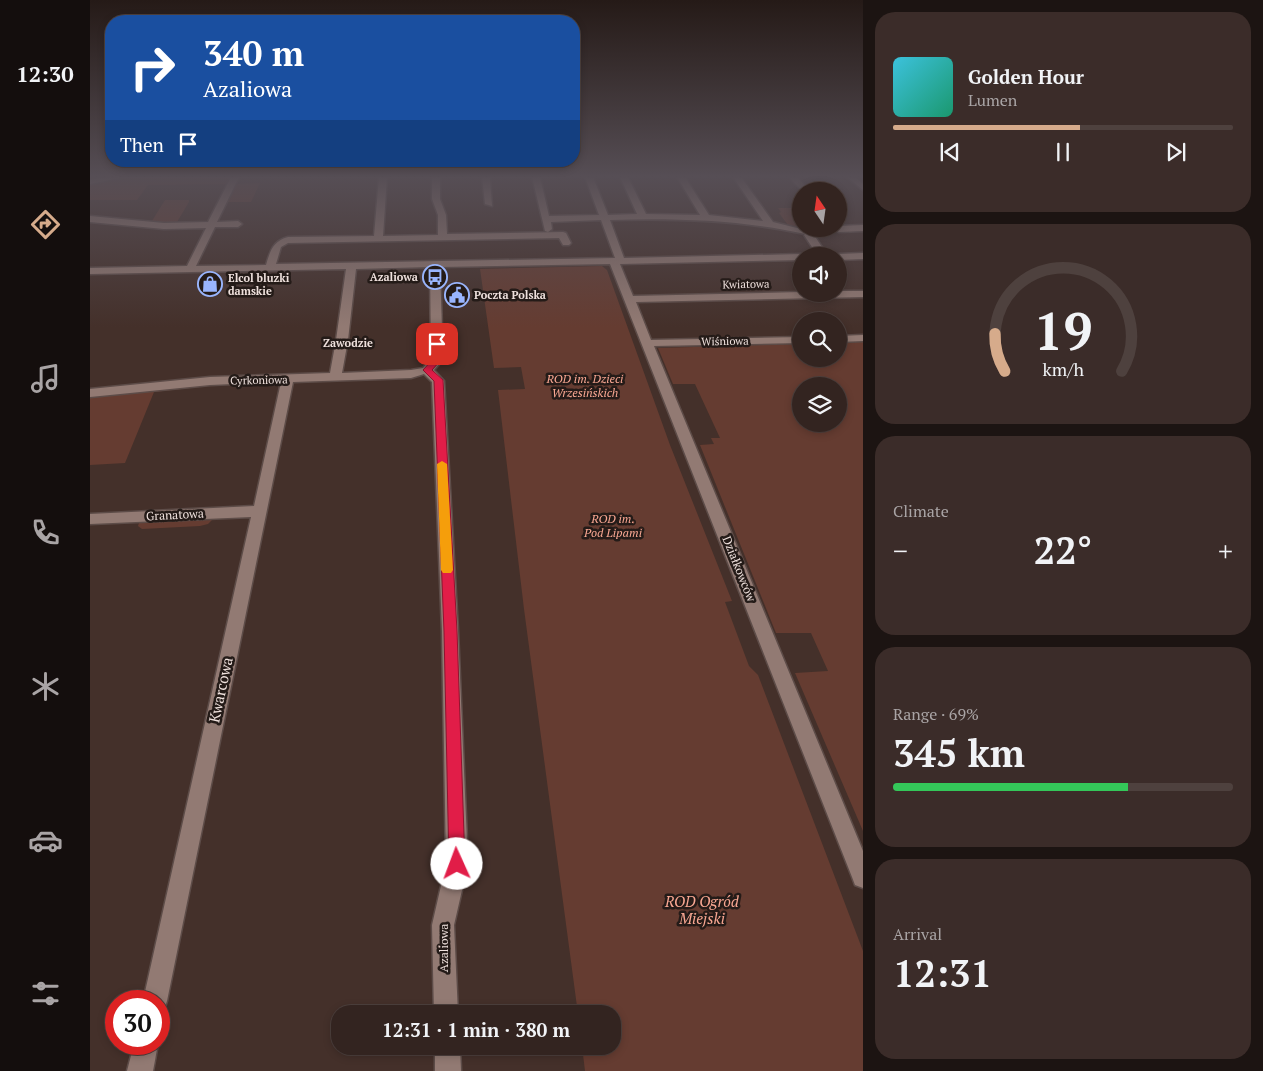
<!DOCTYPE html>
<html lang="en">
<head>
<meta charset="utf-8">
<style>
  body { margin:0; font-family:"PT Serif",serif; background:#3b2c29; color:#f1f3f6; height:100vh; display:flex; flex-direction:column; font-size:19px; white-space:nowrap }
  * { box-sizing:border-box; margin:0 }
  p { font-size:16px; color:#a9a4a5 }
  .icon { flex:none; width:28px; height:28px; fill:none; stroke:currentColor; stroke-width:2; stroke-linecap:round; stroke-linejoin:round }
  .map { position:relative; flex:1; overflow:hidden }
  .panel { display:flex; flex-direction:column; gap:12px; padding:12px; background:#1c1412; width:400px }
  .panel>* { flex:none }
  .banner { position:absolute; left:15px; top:15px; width:475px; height:152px; border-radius:20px; box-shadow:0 2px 8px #0003,0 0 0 1px #4e413e; background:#1a4fa0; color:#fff; overflow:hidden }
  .needle { width:32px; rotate:347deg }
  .buttons { position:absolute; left:702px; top:182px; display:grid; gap:10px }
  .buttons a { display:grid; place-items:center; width:55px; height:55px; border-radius:50%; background:#332420; box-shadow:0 2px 8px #0003,0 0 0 1px #4e413e; font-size:25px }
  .speed { position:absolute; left:15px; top:990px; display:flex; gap:10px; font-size:25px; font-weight:700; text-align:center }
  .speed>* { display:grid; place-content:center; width:65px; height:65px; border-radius:50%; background:#332420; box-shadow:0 2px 8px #0003,0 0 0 1px #4e413e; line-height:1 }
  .speed .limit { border:8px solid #d22; background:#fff; color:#111 }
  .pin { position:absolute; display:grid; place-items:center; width:42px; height:42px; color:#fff; margin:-21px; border-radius:10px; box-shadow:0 2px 8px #0006 }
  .me { position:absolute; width:55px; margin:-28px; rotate:358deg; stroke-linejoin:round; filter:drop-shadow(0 0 4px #0008) }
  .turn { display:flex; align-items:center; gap:18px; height:105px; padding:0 15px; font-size:22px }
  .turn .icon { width:65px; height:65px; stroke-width:2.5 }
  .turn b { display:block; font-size:35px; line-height:42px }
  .then { display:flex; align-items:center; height:48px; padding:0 15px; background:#0003; gap:10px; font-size:19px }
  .big { font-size:38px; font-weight:700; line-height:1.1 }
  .panel .card { flex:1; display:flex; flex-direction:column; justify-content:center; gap:8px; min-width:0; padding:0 18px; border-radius:20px; background:#3b2c29 }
  .panel .dial { align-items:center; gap:0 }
  .dial svg { height:130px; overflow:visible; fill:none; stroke:#4e413e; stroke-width:7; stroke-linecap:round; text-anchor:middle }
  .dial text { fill:#f1f3f6; stroke:none }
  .song { display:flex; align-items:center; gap:15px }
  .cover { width:60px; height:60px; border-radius:8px; background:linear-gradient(135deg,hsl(190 70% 55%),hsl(160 70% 35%)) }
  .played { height:5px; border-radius:2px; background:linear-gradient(90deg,#d6ab8b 55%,#4e413e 55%) }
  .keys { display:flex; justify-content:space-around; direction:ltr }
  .heat { display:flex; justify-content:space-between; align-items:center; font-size:28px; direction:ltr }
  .charge { height:8px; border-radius:4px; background:linear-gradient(90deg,#34c759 69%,#4e413e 0) }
  .trip { position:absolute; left:241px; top:1005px; width:290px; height:50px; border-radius:20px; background:#332420; box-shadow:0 2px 8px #0003,0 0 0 1px #4e413e; font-weight:700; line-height:50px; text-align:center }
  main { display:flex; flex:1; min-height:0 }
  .tab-bar { display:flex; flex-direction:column; width:90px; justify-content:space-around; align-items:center; background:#140e0d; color:#a9a4a5 }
  .tab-bar .icon { width:35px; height:35px }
  .tab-bar .active { color:#d6ab8b }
  .tab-bar b { font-size:22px; color:#f1f3f6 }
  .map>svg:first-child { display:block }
  .green { fill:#653c31; fill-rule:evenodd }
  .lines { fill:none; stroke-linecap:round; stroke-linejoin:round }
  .minor-casing { stroke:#5d4c48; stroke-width:3 }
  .minor { fill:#927a73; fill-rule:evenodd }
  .route { fill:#e11d48; stroke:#92132f }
  .slow { fill:#f59e0b }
  .labels { text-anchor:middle; stroke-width:5; stroke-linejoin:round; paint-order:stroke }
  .far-poi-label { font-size:11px; font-weight:bold; fill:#efe1dd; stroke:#241b18; text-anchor:start }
  .far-street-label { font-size:11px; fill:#efe1dd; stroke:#241b18 }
  .far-neighbourhood-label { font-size:11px; font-weight:bold; fill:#efe1dd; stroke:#241b18 }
  .park-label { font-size:12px; font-style:italic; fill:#f9a792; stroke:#241b18 }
  .street-label { font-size:12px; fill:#efe1dd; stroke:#241b18 }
  .near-street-label { font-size:15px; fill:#efe1dd; stroke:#241b18 }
  .near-park-label { font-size:15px; font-style:italic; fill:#f9a792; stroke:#241b18 }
</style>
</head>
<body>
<main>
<nav class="tab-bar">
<b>12:30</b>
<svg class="icon active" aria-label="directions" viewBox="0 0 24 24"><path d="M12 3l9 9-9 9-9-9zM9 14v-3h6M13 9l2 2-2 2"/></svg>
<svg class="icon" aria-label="music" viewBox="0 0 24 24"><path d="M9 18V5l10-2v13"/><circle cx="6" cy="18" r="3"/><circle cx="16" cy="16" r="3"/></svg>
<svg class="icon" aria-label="phone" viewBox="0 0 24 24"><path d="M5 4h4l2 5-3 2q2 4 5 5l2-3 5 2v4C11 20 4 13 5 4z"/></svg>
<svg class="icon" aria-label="climate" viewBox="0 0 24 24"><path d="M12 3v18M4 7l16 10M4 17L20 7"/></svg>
<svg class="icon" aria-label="car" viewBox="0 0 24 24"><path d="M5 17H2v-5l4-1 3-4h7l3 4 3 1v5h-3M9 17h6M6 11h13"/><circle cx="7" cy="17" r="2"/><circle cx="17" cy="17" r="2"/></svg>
<svg class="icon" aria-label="filters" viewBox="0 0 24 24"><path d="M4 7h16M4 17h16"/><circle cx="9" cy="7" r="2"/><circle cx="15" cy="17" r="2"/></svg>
</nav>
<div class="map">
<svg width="773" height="1071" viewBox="0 0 773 1071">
  <rect width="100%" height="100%" fill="#44302a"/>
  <g class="green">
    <polygon points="37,177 142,177 137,184 58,185 47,200 0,200 0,184"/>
    <polygon points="170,183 161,202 136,202 145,184"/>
    <polygon points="75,200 99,200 99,202 87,222 63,222 62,221"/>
    <polygon points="688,208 711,208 711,227 698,225 689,213 691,212"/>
    <polygon points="512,266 517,270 580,445 642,601 635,602 659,666 668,675 773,951 773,1071 495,1071 492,1046 522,1046 522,1014 488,1014 434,609 408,390 435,389 431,367 404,368 390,269"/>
    <path d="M773 342V831L705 673 738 671 721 633H686L610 445 624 444 621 438H630L605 384H583L568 348 711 344V359H749V343ZM711 386H749V424H711Z"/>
    <polygon points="111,384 110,387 64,392 35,463 0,465 0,395"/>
    <polygon points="122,520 118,524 110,526 52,529 48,526 49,523"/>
  </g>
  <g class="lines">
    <defs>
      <g id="minor">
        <polygon points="17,177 34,177 0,184 0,180"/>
        <path d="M141 177H149L127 222 148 221 152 224 148 227H125L106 266 176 265C180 251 183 241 198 237L284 236 289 177H297L293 236 348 235V215L342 199V177H350V199L356 215 357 234 473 232 476 233 481 243 479 245H473L469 238 198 243 191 247 186 264 525 258 511 220 461 222 462 229 458 232 455 231 442 177H450L459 216 509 215 495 177H503L518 215 547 214 530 177H538L556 214 610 215 587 177H595L619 215 673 221 643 177H651L683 222 711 229H740L739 231 724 235 738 256H728L714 235 715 234C651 220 586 218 520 220L534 258 711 254 715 256H711V260L530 264 543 296 711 292V294H749V291H773V297L546 302 561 340 711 337V343L564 346 773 851V888L765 885 762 877 520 264 350 267 353 360 344 370 354 381 368 631 378 864 364 925 368 1014H344L342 925 356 864 352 631 342 382 334 374 321 378 203 382 77 1001 74 1010 69 1012V1001H53L161 517 0 524V514L164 506 191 382 120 385 0 397V389L120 377 240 373 246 340 256 269 0 274V268L97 266 116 228 74 229 0 222V216L74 223 118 222ZM340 267 341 359 333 368 321 370 252 373 258 340 266 269Z"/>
        <polygon points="392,177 400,177 402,206 395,204"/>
        <polygon points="699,177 707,177 720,191 712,191"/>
        <polygon points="757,177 765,177 773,184 773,190"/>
        <polygon points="773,225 773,231 749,232 745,229 749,229 749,226"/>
        <polygon points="773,253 773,259 749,260 749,256 745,256 749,254"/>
        <polygon points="773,335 773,341 749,342 749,336"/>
        <polygon points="44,1044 68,1044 63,1071 37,1071"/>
        <polygon points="345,1046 370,1046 371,1071 345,1071"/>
      </g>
    </defs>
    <use href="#minor" class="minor-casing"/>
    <use href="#minor" class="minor"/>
  </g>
  <linearGradient id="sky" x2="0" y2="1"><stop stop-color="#251a17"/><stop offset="0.54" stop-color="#564e55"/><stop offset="1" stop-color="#564e55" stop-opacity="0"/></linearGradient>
  <rect width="773" height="327" fill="url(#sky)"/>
  <polygon class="route" points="347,341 351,344 351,360 342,370 353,380 367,631 375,864 373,869 367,872 362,869 359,864 354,631 344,381 333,370 343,359 342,344"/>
  <polygon class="slow" points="352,461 357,464 363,570 361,573 353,573 351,570 347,464"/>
  <defs>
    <symbol id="bus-ring" viewBox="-11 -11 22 22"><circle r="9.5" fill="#241b18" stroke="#99b5fd" stroke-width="1.5"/><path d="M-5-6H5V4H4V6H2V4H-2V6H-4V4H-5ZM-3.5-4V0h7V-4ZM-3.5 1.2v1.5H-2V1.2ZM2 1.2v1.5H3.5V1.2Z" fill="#99b5fd"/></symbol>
    <symbol id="shop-ring" viewBox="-11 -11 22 22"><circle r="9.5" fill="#241b18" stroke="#99b5fd" stroke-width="1.5"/><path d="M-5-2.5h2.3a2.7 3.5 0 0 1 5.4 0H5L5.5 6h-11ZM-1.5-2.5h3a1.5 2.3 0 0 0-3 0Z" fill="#99b5fd"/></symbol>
    <symbol id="civic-ring" viewBox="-11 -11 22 22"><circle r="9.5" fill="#241b18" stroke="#99b5fd" stroke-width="1.5"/><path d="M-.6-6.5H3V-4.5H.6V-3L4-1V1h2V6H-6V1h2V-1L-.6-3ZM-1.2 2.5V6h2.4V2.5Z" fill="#99b5fd"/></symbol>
  </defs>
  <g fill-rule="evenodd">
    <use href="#bus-ring" x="331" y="263" width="28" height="28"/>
    <use href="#shop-ring" x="106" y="270" width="28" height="28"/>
    <use href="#civic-ring" x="353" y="281" width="28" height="28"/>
  </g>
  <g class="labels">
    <g class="far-poi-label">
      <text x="328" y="281" text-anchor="end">Azaliowa</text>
      <text x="138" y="282">Elcol bluzki<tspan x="138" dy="13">damskie</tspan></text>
      <text x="384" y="299">Poczta Polska</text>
    </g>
    <g class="far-street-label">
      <text transform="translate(656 284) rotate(-1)" y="4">Kwiatowa</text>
      <text transform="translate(635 341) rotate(-1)" y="4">Wiśniowa</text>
      <text transform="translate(169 380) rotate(-1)" y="4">Cyrkoniowa</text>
    </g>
    <g class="far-neighbourhood-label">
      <text x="258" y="347">Zawodzie</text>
    </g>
    <g class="park-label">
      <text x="495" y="383">ROD im. Dzieci<tspan x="495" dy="14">Wrzesińskich</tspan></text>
      <text x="523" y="523">ROD im.<tspan x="523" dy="14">Pod Lipami</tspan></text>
    </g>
    <g class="street-label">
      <text transform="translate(85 515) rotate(-3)" y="4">Granatowa</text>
      <text transform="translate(649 569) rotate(68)" y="4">Działkowców</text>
      <text transform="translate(354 948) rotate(-90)" y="4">Azaliowa</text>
    </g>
    <g class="near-street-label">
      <text transform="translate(131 690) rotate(-78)" y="5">Kwarcowa</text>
    </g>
    <g class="near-park-label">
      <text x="612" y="907">ROD Ogród<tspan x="612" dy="17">Miejski</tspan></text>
    </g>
  </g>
</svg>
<div class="buttons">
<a><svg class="needle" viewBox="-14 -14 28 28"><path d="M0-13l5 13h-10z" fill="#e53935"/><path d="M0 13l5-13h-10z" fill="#a9a4a5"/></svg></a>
<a><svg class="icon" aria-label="sound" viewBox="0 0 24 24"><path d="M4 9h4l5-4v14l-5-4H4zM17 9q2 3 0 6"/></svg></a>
<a><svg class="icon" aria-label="search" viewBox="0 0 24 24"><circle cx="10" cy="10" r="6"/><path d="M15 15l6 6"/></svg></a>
<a><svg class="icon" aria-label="layers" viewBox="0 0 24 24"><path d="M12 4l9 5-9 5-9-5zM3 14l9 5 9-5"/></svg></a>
</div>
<div class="speed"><div class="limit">30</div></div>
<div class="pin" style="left:347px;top:344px;background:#d93025"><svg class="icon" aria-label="arrive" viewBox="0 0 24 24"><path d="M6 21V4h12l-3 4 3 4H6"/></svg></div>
<svg class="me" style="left:367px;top:864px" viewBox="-20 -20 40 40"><circle r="19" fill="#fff"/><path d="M0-13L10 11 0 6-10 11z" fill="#e11d48"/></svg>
<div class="trip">12:31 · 1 min · 380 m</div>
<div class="banner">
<div class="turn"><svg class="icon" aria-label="right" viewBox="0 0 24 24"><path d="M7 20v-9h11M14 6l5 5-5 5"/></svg><div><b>340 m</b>Azaliowa</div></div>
<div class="then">Then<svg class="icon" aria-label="arrive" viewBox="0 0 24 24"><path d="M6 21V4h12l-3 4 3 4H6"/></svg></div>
</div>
</div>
<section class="panel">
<div class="card">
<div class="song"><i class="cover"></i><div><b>Golden Hour</b><p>Lumen</p></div></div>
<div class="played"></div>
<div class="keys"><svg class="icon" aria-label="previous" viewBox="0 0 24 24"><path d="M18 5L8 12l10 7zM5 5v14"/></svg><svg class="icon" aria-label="pause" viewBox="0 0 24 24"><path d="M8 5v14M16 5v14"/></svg><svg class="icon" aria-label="next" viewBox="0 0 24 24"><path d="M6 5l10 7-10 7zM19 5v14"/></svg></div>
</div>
<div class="card dial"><svg viewBox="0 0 100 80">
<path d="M14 69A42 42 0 1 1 86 69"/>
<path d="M14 69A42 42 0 0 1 8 46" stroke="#d6ab8b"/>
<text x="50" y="56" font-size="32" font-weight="700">19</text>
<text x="50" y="72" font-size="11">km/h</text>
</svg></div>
<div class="card"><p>Climate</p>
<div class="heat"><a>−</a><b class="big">22°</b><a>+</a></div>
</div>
<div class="card"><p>Range · 69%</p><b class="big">345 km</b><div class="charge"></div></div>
<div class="card"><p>Arrival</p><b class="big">12:31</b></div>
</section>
</main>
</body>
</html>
